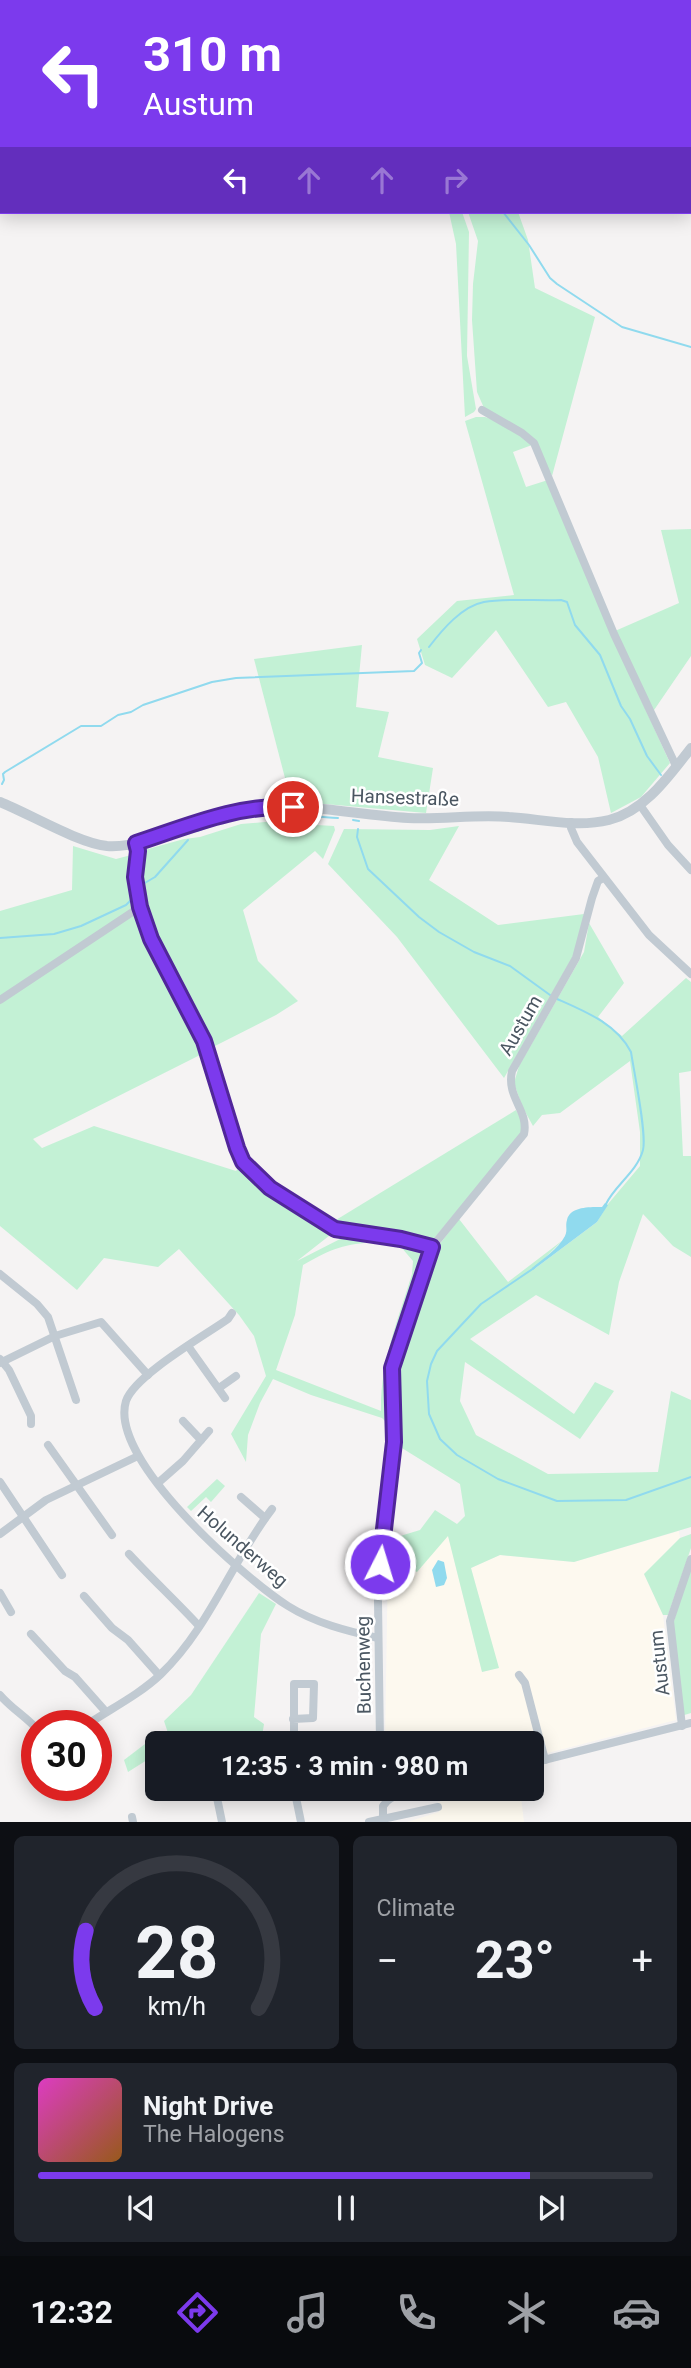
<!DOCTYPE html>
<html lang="en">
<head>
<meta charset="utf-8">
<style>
  body { margin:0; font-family:Roboto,sans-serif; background:#20242c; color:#f1f3f6; height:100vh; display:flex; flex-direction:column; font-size:26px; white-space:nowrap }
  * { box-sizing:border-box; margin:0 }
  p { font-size:23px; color:#9ea1a6 }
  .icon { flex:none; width:38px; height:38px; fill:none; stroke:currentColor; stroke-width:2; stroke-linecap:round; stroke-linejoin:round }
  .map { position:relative; height:1822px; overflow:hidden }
  .drawer { display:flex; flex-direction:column; gap:14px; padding:14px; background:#0d0f14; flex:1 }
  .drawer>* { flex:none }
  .banner { position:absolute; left:0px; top:0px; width:691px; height:214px; box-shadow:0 4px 18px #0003; background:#7c3aed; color:#fff; overflow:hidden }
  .speed { position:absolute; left:21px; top:1710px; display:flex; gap:14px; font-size:35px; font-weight:700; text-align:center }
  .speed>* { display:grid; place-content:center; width:91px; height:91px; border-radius:50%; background:#171b24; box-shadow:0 4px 18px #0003; line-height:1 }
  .speed .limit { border:10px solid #d22; background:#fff; color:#111 }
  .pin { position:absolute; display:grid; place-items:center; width:60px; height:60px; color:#fff; margin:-30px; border:4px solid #fff; border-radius:50%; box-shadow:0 2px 7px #0007 }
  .me { position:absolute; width:77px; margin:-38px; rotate:5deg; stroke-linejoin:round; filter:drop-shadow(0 0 5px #0008) }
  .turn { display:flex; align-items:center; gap:24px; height:147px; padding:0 28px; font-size:32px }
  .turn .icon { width:91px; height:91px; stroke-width:2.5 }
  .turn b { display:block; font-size:49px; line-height:60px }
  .lanes { display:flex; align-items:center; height:66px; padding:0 28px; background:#0003; justify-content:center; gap:35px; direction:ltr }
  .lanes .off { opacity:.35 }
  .big { font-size:52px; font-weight:700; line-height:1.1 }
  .drawer .card { flex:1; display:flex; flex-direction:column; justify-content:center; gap:10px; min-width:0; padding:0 24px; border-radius:10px; background:#20242c }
  .drawer .dial { align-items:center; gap:0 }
  .dial svg { height:182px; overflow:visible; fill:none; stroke:#363941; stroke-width:7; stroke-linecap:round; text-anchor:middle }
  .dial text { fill:#f1f3f6; stroke:none }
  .song { display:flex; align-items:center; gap:21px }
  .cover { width:84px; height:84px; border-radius:10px; background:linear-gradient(135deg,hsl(310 70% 55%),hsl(30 70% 35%)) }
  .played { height:7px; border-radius:4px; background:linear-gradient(90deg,#7c3aed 80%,#363941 80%) }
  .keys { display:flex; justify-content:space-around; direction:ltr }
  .heat { display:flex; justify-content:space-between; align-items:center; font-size:38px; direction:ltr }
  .drawer .tiles { flex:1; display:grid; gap:14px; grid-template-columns:1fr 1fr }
  .card:last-child { grid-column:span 2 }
  .trip { position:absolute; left:145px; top:1731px; width:399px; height:70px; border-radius:10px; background:#171b24; box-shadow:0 4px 18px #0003; font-weight:700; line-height:70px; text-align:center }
  .tabs { display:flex; height:112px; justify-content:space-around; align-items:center; background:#090b0e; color:#9ea1a6 }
  .tabs .icon { width:49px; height:49px }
  .tabs .on { color:#7c3aed }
  .tabs b { font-size:32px; color:#f1f3f6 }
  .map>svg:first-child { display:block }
  .commercial { fill:#fdf9ef }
  .green { fill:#c3f1d5; fill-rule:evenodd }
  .water { fill:#90daee }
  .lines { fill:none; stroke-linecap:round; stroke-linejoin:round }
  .stream { stroke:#90daee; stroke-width:2 }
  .minor { stroke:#c1cad2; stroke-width:8 }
  .tertiary { stroke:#c1cad2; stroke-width:10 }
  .route-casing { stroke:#51269a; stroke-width:18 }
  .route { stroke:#7c3aed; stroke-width:12 }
  .labels { text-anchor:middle; stroke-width:5; stroke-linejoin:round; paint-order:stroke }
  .street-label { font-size:19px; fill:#4a5661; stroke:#fff }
</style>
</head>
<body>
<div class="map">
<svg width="691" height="1822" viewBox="0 0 691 1822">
  <rect width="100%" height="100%" fill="#f5f3f3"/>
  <g class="commercial">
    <polygon points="679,1531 680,1538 644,1574 663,1615 676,1720 532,1757 532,1743 385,1743 388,1559 417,1571 448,1535 482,1672 498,1668 471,1568 500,1555 574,1562"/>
    <polygon points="494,1789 520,1789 524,1822 407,1822 439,1812 438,1802"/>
  </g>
  <g class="green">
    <polygon points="0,0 107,0 110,2 2,2 2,164 0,165"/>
    <polygon points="243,0 576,0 575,2 241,2"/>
    <polygon points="449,212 462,212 469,232 467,356 476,409 474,412 465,417 456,244"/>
    <polygon points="468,212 518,212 528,240 535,288 595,317 552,476 535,442 484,408 477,392 472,320 473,284 478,241"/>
    <polygon points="476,417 485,417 491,419 525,438 532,445 513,452 526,487 548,480 611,634 670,763 641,797 611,813 598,757 566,702 548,707 496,630 452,678 425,665 417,639 457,601 514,595 465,421"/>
    <polygon points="691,529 691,656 652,713 615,631 679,603 661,530"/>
    <polygon points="362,645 356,707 389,712 378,757 433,768 426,813 291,801 254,659"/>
    <path d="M265 822 334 826 335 830 323 859 315 851 243 910 258 961 298 1001 276 1015 211 1048C189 990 142 942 137 878 136 870 139 860 141 851L184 839 200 837 241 824Z"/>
    <polygon points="459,826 429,880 498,925 584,914 577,949 504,1078 397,937 328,864 344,829 430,830"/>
    <path d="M73 846 116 859 135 854 138 907 206 1052 33 1139 42 1148 94 1126 236 1171 241 1165C267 1195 300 1212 334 1232L297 1261 344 1237H362L424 1248 427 1253 389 1367 390 1439 378 1552 375 1549 387 1433 386 1422 382 1418 311 1395 273 1379 260 1403 248 1435 246 1462 231 1434 266 1376 254 1336 239 1315 179 1249 158 1267 104 1258 77 1290 0 1226V911L72 890ZM378 1242 401 1247 413 1261 412 1274C398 1320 380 1363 381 1411L276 1370 295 1315 303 1265C333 1248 343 1244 378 1242Z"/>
    <polygon points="589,923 624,983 598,1017 622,1036 686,978 691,982 691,1071 679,1073 683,1156 691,1156 691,1257 673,1246 643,1214 619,1282 609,1335 536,1295 470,1339 574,1414 595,1382 614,1391 580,1439 465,1362 460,1401 476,1435 548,1474 658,1472 671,1391 691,1400 691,1527 574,1562 500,1555 471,1568 499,1668 482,1672 448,1536 417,1572 388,1559 387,1540 420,1530 435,1510 457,1524 465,1516 460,1484 397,1445 396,1367 433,1256 439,1245 459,1219 508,1282 563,1240 533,1270 597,1222 608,1204 640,1166 640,1132 630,1061 560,1113 542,1115 533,1126 522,1106 514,1083 519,1066 584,952"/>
    <polygon points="516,1110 524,1125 522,1133 432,1241 342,1227 331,1223"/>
    <polygon points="217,1479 225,1486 211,1502 206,1497 191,1511 187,1507"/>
    <polygon points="691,1534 691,1548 668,1615 663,1615 644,1574 680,1538"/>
    <polygon points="691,1559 691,1713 681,1716 671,1632"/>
    <polygon points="259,1593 276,1604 261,1634 254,1717 264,1724 261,1743 158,1743 158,1788 147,1760 128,1772 124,1760 145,1744 168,1733 164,1721 191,1695"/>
  </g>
  <g class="water">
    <path d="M605 1203 608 1205 597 1222 533 1270 532 1268C543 1259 558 1249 565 1236 568 1230 565 1226 567 1220 570 1206 591 1207 602 1207Z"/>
    <polygon points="438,1560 444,1562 447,1578 444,1585 436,1587 432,1570"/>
  </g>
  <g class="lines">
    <g class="stream">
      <polyline points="503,212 529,245 550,278 557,284 622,327 691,347"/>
      <path d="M429 647C442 630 462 606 484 602 507 598 537 601 561 600L567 602 575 625 600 655 621 706 630 719 647 756 661 775"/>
      <polyline points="2,784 4,780 3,774 5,772 81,726 101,726 118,715 131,712 143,705 212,682 236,678 414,671 422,663 419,653 421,650"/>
      <polyline points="353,820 359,821"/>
      <polyline points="358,829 357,837 368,869 419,917 439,932 474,952 510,966 550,995"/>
      <path d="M197 831C216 824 236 817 256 814 283 810 311 817 338 818"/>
      <polyline points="138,887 155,877 188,840"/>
      <polyline points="0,938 54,934 81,926 126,905 131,900 131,895 133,889"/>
      <path d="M555 998C584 1011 616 1023 631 1052 634 1072 647 1134 643 1150 637 1172 615 1185 606 1204"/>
      <polyline points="534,1268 481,1304 437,1351 431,1364 427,1381 429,1414 440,1439 457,1455 498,1479 557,1501 626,1500 691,1477"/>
    </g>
    <g class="minor">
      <polyline points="482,410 522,433 534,443 614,634 676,766"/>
      <polyline points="640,805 668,845 691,870"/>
      <polyline points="571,822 571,828 577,842 649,935 691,974"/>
      <polyline points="136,843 138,851 135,877 140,907 151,939 204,1041 237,1148 243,1162 269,1188 335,1229 375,1234 432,1247"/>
      <polyline points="0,1000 140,907"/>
      <polyline points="0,1274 37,1304 48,1317 76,1400"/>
      <path d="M232 1313 228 1319C204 1336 135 1375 126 1401 108 1459 244 1578 288 1606 315 1623 347 1631 378 1638"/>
      <polyline points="188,1346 225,1398"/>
      <polyline points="0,1359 9,1370 31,1416 31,1424"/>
      <polyline points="0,1363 55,1336 101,1322 148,1375"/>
      <polyline points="219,1388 236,1376"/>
      <polyline points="183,1421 201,1440"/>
      <polyline points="48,1445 112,1535"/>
      <polyline points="0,1482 62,1575"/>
      <polyline points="158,1483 183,1461 209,1431"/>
      <polyline points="241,1497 265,1518"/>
      <polyline points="0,1534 46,1500 138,1456"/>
      <path d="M129 1554C152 1579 176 1601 199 1626"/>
      <polyline points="0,1593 11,1612"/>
      <polyline points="84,1596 112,1628 128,1640 159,1675"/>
      <polyline points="31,1634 65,1671 75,1677 106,1712"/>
      <polyline points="519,1675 525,1683 545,1760"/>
      <path d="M0 1695C11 1708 25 1716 37 1729"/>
      <polyline points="293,1719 313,1718 314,1684 294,1684 294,1743"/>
      <path d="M85 1726C110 1709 139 1695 161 1674 209 1628 232 1561 272 1509"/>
      <polyline points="682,1726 670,1621 691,1559"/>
      <path d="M380 1743 378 1601 382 1545 394 1442 392 1368 432 1247 524 1134C529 1110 506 1098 512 1071L576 958 592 898 598 881 603 878"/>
      <polyline points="532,1763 691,1723"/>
      <polyline points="31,1775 37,1768"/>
      <polyline points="215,1788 222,1822"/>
      <polyline points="294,1788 301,1822"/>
      <polyline points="382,1788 388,1800"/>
      <polyline points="388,1800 396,1795 419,1788"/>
      <polyline points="132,1817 133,1822"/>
      <polyline points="369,1822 438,1807"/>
      <polyline points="383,1822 383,1806 388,1800"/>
    </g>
    <path class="tertiary" d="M0 802C30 814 78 843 107 846 148 849 203 816 245 809 298 801 354 815 408 818 442 820 475 814 509 817 541 819 576 828 609 820 645 811 669 776 691 748"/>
  </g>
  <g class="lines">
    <defs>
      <path id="route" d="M293 807C238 804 188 826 136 843L138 851 135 877 140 907 151 939 204 1041 237 1148 243 1162 270 1188 335 1229 401 1239 432 1247 392 1368 394 1442 380 1564"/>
    </defs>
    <use href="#route" class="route-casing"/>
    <use href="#route" class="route"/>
  </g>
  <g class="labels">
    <g class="street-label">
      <text transform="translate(405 797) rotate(2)" y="7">Hansestraße</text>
      <text transform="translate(520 1025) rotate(-60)" y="7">Austum</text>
      <text transform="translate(243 1546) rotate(41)" y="7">Holunderweg</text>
      <text transform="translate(659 1663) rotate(-96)" y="7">Austum</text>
      <text transform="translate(363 1665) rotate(-91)" y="7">Buchenweg</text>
    </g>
  </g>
</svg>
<div class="speed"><div class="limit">30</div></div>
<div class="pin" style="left:293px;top:807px;background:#d93025"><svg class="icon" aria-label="arrive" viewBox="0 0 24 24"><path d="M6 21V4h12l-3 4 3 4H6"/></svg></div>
<svg class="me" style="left:380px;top:1564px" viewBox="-20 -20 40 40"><circle r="17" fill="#7c3aed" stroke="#fff" stroke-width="3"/><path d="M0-11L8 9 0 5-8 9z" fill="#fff"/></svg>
<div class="trip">12:35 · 3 min · 980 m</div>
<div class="banner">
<div class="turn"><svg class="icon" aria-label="left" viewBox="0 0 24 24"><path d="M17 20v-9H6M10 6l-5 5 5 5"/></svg><div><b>310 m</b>Austum</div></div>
<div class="lanes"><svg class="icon" aria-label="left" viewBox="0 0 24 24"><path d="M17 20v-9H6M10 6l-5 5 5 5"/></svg><svg class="icon off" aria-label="ahead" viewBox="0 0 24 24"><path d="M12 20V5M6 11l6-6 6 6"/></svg><svg class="icon off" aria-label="ahead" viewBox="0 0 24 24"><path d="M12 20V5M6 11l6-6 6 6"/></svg><svg class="icon off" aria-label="right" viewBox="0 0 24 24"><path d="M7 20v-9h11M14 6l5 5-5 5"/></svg></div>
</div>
</div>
<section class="drawer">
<div class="tiles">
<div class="card dial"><svg viewBox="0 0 100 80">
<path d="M14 69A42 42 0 1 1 86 69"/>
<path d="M14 69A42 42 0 0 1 10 35" stroke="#7c3aed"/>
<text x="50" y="56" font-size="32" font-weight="700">28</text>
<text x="50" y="72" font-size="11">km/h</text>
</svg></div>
<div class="card"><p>Climate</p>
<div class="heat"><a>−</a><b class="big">23°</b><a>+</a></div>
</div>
<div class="card">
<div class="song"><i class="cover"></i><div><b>Night Drive</b><p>The Halogens</p></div></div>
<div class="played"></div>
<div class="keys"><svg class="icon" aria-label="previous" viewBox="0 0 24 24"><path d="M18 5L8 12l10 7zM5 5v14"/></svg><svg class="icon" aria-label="pause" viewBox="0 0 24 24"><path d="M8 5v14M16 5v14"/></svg><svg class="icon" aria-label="next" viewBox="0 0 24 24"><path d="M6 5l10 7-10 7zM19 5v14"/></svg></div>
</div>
</div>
</section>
<nav class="tabs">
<b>12:32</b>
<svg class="icon on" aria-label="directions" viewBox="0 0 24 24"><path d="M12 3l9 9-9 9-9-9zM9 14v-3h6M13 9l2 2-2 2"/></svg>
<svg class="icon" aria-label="music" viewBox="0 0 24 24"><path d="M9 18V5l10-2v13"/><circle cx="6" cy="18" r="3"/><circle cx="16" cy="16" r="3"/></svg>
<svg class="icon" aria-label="phone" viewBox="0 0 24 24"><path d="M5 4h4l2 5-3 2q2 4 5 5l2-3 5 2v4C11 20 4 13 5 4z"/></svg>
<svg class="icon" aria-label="climate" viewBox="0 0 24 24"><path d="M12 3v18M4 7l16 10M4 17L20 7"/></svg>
<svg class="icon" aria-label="car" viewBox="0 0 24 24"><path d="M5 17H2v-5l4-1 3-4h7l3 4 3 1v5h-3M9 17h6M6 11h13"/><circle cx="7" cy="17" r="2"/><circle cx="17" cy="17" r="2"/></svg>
</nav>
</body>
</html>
